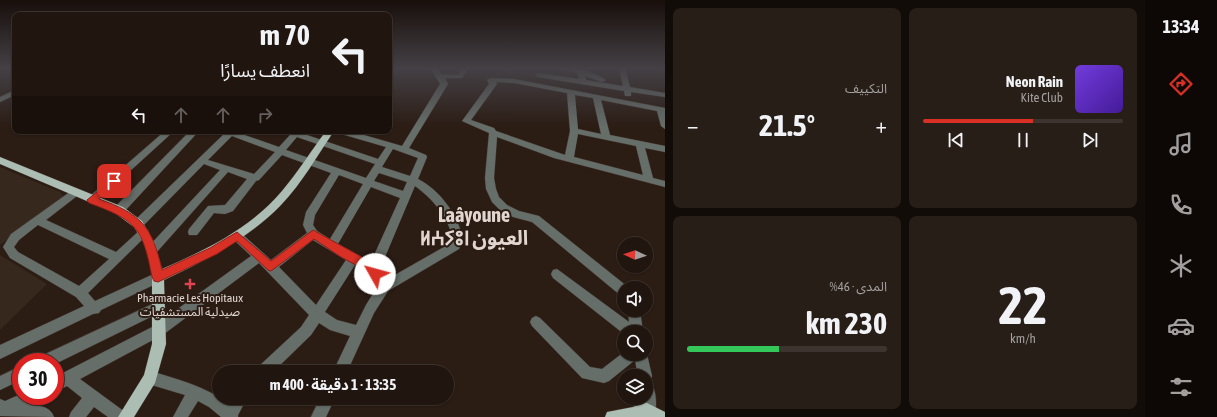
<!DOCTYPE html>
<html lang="ar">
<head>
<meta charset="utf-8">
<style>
  body { margin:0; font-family:"Asap Condensed","Noto Sans Arabic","Noto Sans Tifinagh",sans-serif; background:#281e18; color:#f1f3f6; direction:rtl; height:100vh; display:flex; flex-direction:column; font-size:15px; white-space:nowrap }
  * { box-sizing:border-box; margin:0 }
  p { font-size:13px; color:#a29f9e }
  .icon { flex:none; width:22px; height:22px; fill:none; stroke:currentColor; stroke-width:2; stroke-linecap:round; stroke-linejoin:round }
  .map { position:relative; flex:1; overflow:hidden; direction:ltr }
  .drawer { display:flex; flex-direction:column; gap:8px; padding:8px; background:#120c08; width:480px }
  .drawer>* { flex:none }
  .banner { position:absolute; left:12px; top:12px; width:380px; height:122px; border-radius:8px; box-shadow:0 1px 3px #0004,0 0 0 1px #3d342f; direction:rtl; background:#20150f; color:#f1f3f6; overflow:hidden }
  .needle { width:26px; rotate:273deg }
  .buttons { position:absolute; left:617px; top:237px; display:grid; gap:8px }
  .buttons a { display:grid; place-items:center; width:36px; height:36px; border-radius:50%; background:#20150f; box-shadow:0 1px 3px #0004,0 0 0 1px #3d342f; font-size:20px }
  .speed { position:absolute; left:12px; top:353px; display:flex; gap:8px; font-size:20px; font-weight:700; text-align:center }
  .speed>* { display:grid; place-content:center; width:52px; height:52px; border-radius:50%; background:#20150f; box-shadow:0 1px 3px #0004,0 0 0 1px #3d342f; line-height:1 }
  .speed .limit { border:6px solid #d22; background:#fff; color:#111 }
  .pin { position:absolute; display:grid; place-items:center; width:34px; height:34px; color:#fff; margin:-17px; border-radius:8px; box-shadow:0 2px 6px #0006 }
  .me { position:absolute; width:44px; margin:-22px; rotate:308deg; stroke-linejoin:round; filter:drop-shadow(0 0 3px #0008) }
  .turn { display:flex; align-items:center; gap:14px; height:84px; padding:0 16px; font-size:18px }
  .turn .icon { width:52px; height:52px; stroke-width:2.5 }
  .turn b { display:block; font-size:28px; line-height:34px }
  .lanes { display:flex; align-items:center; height:38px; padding:0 16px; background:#0003; justify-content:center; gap:20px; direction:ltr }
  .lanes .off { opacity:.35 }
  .big { font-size:30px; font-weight:700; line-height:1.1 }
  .drawer .card { flex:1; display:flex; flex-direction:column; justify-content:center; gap:6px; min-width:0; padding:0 14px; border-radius:8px; background:#281e18 }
  .drawer .dial { align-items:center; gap:0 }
  .dial b { font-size:52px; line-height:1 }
  .song { display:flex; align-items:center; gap:12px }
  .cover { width:48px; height:48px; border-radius:6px; background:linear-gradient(135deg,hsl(260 70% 55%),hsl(260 70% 35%)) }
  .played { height:4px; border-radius:2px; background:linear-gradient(90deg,#d93025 55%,#3d342f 55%) }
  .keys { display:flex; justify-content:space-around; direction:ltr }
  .heat { display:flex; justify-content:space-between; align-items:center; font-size:22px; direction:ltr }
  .charge { height:6px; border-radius:3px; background:linear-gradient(90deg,#34c759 46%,#3d342f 0) }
  .drawer .tiles { flex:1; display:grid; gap:8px; grid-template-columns:repeat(2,1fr) }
  .trip { position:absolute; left:212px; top:365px; width:242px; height:40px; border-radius:20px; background:#20150f; box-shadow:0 1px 3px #0004,0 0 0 1px #3d342f; font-weight:700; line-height:40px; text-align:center; direction:rtl }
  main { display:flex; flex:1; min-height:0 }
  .tabs { display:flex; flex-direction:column; width:72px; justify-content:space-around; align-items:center; background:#0d0806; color:#a29f9e }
  .tabs .icon { width:28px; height:28px }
  .tabs .current { color:#d93025 }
  .tabs b { font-size:18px; color:#f1f3f6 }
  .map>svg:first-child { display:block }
  .industrial { fill:#36281c }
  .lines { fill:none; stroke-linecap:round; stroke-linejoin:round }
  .minor-casing { stroke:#44362e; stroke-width:1 }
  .major-casing { stroke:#44362e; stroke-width:1 }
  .minor { fill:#666e69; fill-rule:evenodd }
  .major { fill:#acbdb3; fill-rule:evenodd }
  .route { fill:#d93025; stroke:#8d1f18 }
  .health-dot { fill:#e0444e; stroke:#2b1c14; stroke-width:1.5 }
  .labels { text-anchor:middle; stroke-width:4; stroke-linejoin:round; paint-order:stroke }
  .poi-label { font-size:12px; fill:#e1d6d0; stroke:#2b1c14 }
  .town-label { font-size:20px; font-weight:bold; fill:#e1d6d0; stroke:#2b1c14 }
</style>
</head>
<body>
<main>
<nav class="tabs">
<b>13:34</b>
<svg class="icon current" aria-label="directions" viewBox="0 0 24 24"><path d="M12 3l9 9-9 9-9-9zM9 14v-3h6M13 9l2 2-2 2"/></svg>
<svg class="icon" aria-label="music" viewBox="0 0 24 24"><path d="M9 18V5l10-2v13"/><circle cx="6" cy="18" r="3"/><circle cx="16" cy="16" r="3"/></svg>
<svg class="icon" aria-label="phone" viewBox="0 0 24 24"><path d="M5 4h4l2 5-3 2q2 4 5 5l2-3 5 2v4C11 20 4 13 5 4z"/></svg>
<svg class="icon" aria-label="climate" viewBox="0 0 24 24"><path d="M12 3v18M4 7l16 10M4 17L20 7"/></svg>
<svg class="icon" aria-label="car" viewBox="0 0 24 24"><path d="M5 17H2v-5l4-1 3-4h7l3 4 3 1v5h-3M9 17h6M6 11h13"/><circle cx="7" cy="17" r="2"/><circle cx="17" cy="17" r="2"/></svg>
<svg class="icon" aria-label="filters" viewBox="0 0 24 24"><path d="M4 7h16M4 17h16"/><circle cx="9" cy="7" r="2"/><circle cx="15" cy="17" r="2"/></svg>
</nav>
<section class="drawer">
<div class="tiles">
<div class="card">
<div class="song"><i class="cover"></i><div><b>Neon Rain</b><p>Kite Club</p></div></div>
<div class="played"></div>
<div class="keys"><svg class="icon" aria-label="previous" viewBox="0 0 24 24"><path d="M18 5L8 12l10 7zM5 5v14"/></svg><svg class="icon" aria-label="pause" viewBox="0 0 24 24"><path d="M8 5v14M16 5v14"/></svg><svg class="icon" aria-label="next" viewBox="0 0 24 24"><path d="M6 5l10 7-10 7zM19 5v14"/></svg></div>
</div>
<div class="card"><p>التكييف</p>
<div class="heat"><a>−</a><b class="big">21.5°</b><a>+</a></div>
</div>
<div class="card dial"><b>22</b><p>km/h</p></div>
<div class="card"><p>المدى · 46%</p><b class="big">230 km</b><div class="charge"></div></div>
</div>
</section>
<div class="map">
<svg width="665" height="417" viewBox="0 0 665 417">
  <rect width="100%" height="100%" fill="#2b1c14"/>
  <g class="industrial">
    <polygon points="0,167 60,192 63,196 0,245"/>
    <polygon points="0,255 47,284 0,330"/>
  </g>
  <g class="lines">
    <defs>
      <g id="minor">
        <path d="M430 68H437L441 74 458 75 462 68H469L462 78H445L448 84 409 148 426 155 427 157 418 179C440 190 459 216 463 240L459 249 388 291 374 313 347 372H333L350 336 330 330 319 323 311 335 273 372H256L258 367 301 327 309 315 259 263 164 334 80 379 125 412 127 417H108L94 407 86 417H69L71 412 82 398 67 386 55 392V377L154 326 251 256 233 239 232 236 233 233 237 232 241 233 271 260 307 233 303 225 306 212 331 173 282 155 259 180 256 181 233 211 225 214 214 213 197 235H189L188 232 189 229 208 206 225 205 247 179 228 172 156 253 152 255 148 253 147 250 148 247 220 170 204 164 142 227H134L133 224 134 221 224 134 221 131H233L279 147 290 135 283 131H295L378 159 386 147 338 133 337 131H350L402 146 440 84ZM232 136 275 152 254 174 208 160ZM297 137 375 164 366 178 286 150ZM393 149 418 158 410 176 382 167ZM379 173 407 182 403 191 374 181ZM339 175 363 184 330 239 317 231 313 225 315 215ZM415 186C433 199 449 218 453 240L451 243 386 280 380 269ZM371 187 400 198 371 262 338 244ZM313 240 346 260 316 305 279 267ZM355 265 369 272 377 287 366 305 356 325 337 320 325 312Z"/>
        <path d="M561 68C575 68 594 71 606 80L602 82 585 76 586 80 623 86 619 68H625L630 87 665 93V97L631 92V96H625L624 91 538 77 535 75 538 73 579 79 577 73Z"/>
        <polygon points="661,68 665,68 665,71"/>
        <path d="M491 78 514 79 665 108V129L661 126 657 111 601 100 610 135 665 146V152L645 148 653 178 665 181V187L554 158 497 137 494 178 496 189 499 197 507 205 519 211 539 216 628 287 624 288V296L620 295 532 222 513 217 500 210 492 202 486 189 485 178 489 133 462 121 489 84 487 80ZM496 82 514 83 567 93 570 131 565 155 496 131 494 128 471 120 497 84ZM575 95 593 98 601 134 578 129ZM578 134 636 146 643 175 574 157Z"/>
        <polygon points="15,90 15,95 0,102 0,97"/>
        <polygon points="165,131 174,131 95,203 89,203 87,200 89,197"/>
        <polygon points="190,131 199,131 123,213 115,213 114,210 115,207"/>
        <path d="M74 189 77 190 79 193 77 196 46 220 116 252 140 230 144 229 148 230 149 233 88 293 95 301 158 272 162 273 164 277 162 281 101 310 99 313 93 314 0 359V345L84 306 76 297 10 258 3 247 11 234ZM38 225 109 259 79 286 18 252 14 247 19 240Z"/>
        <polygon points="557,269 629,322 628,310 640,310 643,332 624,332 624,334 553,278 551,274 553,270"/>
        <polygon points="159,301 163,303 165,307 163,311 55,364 55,362 37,362 39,357"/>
        <path d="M536 316 540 318 590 367 602 369 624 352V354H646V350L652 376 650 381C656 388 658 407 654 415L650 417 644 415 640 398H646V376H638L635 360 609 381 604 383 582 378 532 326 530 322 532 318Z"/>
        <polygon points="21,366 21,380 0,390 0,376"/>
        <path d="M150 371C178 379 206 387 228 403L232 398H247L238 415V417H221L209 407 198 401 188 417H173L185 395 145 383 143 378 145 373Z"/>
        <path d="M21 394V396H39L37 401 30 405C40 406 50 406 54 417L0 416V399L5 401Z"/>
        <polygon points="320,398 335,398 326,417 311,417"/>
      </g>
      <g id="major">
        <path d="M326 131H334C317 156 302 183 281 205 248 239 206 260 164 280L166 344 155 383 134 417H118L144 375 152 344V277L149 260 144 243 134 227 115 213 0 164V157L123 207 142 221 154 242 162 269C206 250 251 228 282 191 298 172 311 151 326 131Z"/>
        <polygon points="645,402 665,412 665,417 605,417 607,412 633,407"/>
      </g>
    </defs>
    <use href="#minor" class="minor-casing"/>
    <use href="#major" class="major-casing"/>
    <use href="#minor" class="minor"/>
    <use href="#major" class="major"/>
  </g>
  <linearGradient id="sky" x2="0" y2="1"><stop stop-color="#180f0b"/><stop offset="0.54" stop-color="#444045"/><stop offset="1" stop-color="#444045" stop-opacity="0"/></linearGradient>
  <rect width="665" height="127" fill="url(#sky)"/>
  <path class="route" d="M114 178 117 179V183L99 199C141 214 152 226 162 270L210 248 237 232 271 261 313 230 378 266 380 274 379 277 375 278 371 277 369 272 341 257 314 239 271 271 268 270 237 241 217 254 158 282 154 281 152 277C143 228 136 220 89 203L87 200Z"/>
  <path class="health-dot" d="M188 278h4v4h4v4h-4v4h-4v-4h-4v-4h4z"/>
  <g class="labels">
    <g class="poi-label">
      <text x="190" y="302">Pharmacie Les Hopitaux<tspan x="190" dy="14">صيدلية المستشفيات</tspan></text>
    </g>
    <g class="town-label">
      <text x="474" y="222">Laâyoune<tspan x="474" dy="23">ⵍⵄⵢⵓⵏ العيون</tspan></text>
    </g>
  </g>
</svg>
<div class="buttons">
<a><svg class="needle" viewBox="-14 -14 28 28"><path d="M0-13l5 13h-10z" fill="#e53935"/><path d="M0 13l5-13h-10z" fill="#a29f9e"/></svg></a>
<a><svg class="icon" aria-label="sound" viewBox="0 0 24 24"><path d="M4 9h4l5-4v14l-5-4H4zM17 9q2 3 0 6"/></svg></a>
<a><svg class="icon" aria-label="search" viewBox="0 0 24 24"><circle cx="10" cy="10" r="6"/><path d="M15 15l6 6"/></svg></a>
<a><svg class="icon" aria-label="layers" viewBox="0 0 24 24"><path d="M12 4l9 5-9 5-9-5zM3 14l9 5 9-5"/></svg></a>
</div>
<div class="speed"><div class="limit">30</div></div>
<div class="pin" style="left:114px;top:181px;background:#d93025"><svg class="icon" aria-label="arrive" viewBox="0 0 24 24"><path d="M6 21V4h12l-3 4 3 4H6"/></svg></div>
<svg class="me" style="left:375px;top:274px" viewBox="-20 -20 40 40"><circle r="19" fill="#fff"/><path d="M0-13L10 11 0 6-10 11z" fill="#d93025"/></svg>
<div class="trip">13:35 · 1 دقيقة · 400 m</div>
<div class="banner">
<div class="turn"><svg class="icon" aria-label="left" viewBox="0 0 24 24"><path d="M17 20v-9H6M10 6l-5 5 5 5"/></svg><div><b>70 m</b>انعطف يسارًا</div></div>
<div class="lanes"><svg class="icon" aria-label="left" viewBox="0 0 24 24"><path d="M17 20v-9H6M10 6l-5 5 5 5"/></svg><svg class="icon off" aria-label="ahead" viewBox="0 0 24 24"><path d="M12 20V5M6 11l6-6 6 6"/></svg><svg class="icon off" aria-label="ahead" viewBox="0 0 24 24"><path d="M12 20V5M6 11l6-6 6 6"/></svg><svg class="icon off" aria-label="right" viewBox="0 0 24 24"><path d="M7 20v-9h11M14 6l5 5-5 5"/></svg></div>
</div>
</div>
</main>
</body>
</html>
